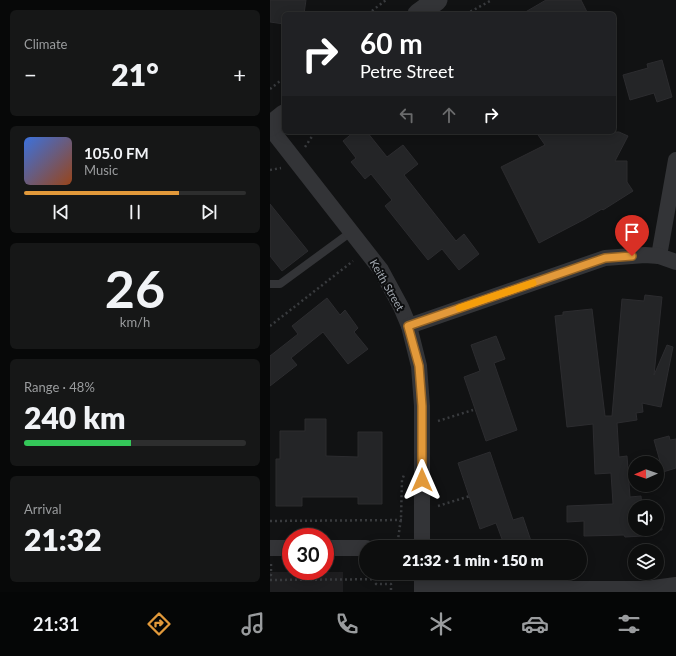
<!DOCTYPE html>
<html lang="en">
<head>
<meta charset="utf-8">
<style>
  body { margin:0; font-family:Lato,sans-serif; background:#161717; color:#f1f3f6; height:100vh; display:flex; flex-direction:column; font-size:15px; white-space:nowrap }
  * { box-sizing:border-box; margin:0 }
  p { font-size:13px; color:#9a9c9e }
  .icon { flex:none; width:22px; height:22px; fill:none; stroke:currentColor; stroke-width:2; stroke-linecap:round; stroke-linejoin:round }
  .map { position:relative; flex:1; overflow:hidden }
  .side { display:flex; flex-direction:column; gap:10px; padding:10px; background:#070808; width:270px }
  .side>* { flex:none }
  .top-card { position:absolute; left:12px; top:12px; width:334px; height:122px; border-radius:6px; box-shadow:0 2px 10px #0003,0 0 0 1px #2d2e2e; background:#202124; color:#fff; overflow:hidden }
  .needle { width:26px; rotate:268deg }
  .tools { position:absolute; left:358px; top:456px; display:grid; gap:8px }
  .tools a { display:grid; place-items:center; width:36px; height:36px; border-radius:50%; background:#0d0e0e; box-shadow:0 2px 10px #0003,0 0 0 1px #2d2e2e; font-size:20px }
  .speed { position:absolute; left:12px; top:528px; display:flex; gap:8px; font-size:20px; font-weight:700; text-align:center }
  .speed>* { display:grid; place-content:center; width:52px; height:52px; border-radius:50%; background:#0d0e0e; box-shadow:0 2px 10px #0003,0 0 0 1px #2d2e2e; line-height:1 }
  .speed .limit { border:6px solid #d22; background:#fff; color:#111 }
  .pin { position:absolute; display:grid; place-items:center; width:34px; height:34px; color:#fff; margin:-41px -17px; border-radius:50% 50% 50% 0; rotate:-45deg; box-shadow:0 0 4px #0007 }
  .pin .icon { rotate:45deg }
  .me { position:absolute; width:44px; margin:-22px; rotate:0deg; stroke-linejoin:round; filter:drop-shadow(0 0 3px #0008) }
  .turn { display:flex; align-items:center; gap:14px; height:84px; padding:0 12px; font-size:18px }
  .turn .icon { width:52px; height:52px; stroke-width:2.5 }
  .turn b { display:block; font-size:28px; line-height:34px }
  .lanes { display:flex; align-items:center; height:38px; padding:0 12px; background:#0003; justify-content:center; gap:20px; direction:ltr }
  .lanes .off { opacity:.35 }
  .big { font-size:30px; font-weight:800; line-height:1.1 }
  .side .tile { flex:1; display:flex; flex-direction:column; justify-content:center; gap:6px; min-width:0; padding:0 14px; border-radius:6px; background:#161717 }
  .side .dial { align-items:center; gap:0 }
  .dial b { font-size:52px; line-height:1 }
  .song { display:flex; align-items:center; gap:12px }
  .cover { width:48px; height:48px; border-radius:6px; background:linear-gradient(135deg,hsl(220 70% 55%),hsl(20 70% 35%)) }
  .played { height:4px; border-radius:2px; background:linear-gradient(90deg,#e2993a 70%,#2d2e2e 70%) }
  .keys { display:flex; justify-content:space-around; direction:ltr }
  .heat { display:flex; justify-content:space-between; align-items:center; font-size:22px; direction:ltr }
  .charge { height:6px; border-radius:3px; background:linear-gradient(90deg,#34c759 48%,#2d2e2e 0) }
  .trip { position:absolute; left:89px; top:540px; width:228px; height:40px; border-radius:20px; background:#0d0e0e; box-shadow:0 2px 10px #0003,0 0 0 1px #2d2e2e; font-weight:800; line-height:40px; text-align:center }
  .tab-bar { display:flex; height:64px; justify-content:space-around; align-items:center; background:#050606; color:#9a9c9e }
  .tab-bar .icon { width:28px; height:28px }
  .tab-bar .on { color:#e2993a }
  .tab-bar b { font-size:18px; color:#f1f3f6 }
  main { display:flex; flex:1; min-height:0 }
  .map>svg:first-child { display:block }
  .built { fill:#1e1e20 }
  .building { fill:#242527; stroke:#2c2c2f }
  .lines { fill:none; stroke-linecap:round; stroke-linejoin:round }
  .path { stroke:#393b3e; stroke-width:2.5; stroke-dasharray:2 3; stroke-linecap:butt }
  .service { stroke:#333437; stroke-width:8 }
  .minor { stroke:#333437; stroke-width:16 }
  .tertiary { stroke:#333437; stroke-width:21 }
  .route-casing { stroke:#936326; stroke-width:10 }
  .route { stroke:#e2993a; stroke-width:7 }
  .slow { stroke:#f59e0b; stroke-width:7 }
  .labels { text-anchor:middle; stroke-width:4; stroke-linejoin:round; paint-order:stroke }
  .street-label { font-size:11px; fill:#a4aab2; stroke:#0c0d0e }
</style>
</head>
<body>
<main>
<section class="side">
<div class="tile"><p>Climate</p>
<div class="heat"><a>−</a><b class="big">21°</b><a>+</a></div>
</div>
<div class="tile">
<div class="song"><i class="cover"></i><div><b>105.0 FM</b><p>Music</p></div></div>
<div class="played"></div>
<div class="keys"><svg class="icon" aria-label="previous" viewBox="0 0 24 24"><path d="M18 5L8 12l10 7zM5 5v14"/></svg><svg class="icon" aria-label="pause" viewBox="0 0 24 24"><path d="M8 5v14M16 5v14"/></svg><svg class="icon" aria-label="next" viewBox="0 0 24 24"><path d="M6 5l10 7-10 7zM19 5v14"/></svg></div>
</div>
<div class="tile dial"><b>26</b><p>km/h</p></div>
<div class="tile"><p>Range · 48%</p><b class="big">240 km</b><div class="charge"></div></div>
<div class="tile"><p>Arrival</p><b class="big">21:32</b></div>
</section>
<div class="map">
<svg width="406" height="592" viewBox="0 0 406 592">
  <rect width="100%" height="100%" fill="#111213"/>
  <rect class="built" x="0" y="572" width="73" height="20"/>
  <g class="building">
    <polygon points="0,0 36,0 34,14 14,14 14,24 0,22"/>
    <polygon points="276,0 311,0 318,14 252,14"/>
    <polygon points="392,60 402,97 387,102 384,93 360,100 353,75 378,68 377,64"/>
    <polygon points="84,132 97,132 117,157 133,145 148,164 134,175 186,241 194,234 209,254 189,270 172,249 158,260 115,206 122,200 101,174 95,179 81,162 86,158 73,141"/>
    <polygon points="266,132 349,132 358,136 345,161 357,161 357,182 363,191 333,210 332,209 315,219 269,243 231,167 275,145"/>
    <polygon points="0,204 38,251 12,271 0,256"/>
    <polygon points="375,295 392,297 384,375 397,345 403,347 391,407 372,403 373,412 366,413 367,420 347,423 349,457 357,456 360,497 371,496 372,507 365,507 365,529 387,529 387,507 372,507 390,506 392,530 373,531 373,536 355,537 354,535 314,536 314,521 297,522 297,506 343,504 341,473 325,474 323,424 297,427 285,316 293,315 293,312 322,309 335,416 342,416 352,299 374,301"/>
    <polygon points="57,298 70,315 75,310 88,328 84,332 98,349 78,364 53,332 21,358 27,365 0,386 0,356 28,334 22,326"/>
    <polygon points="226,336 235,359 224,363 247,430 216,441 194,377 210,371 201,345"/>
    <polygon points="35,419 56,419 56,456 88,457 88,432 112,432 112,504 88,504 88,497 32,497 32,506 6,506 6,459 10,459 10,431 35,431"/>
    <polygon points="399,436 400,440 406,439 406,468 393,472 384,440"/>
    <polygon points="220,452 243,520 253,517 261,541 245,547 235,547 226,523 210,529 188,463"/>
  </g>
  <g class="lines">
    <g class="path">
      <polyline points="98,14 116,0"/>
      <polyline points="196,14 222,0"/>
      <polyline points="0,89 14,78"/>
      <polyline points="35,147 45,132"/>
      <polyline points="0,170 11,168"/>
      <polyline points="0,326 83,261"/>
      <polyline points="168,421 203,410"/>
      <polyline points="168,506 200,496"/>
      <polyline points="0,521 135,520"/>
      <polyline points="127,547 131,518 132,480 134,475"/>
      <polyline points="107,573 106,584 121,584 121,592"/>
      <polyline points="0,575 1,575 1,564"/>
      <polyline points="0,580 135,579"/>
    </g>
    <polyline class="service" points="0,284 10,284 81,232"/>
    <g class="minor">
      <polyline points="0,128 111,270 131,307 139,326 149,366 152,406 152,547"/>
      <polyline points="389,256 406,160"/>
      <polyline points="139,326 335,258 375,255 389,256 406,262"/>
      <polyline points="0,548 21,548"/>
      <polyline points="55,548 96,548"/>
      <polyline points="152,589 376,589 406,585"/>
      <polyline points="152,592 152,573"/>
    </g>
    <g class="tertiary">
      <polyline points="148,14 167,0"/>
      <polyline points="0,126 14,115"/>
    </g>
  </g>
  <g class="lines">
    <defs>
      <polyline id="route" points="152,480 152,406 149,366 138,326 335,258 362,256"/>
    </defs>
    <use href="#route" class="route-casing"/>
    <use href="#route" class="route"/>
    <polyline class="slow" points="189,308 263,283"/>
  </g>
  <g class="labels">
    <g class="street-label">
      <text transform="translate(117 285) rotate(60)" y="4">Keith Street</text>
    </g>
  </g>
</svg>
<div class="tools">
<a><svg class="needle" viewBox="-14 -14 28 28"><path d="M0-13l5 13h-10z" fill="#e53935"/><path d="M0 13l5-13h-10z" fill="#9a9c9e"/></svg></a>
<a><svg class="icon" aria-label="sound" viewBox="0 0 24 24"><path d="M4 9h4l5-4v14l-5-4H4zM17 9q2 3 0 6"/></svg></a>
<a><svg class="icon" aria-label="layers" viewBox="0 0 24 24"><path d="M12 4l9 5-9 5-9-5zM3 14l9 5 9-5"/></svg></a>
</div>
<div class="speed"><div class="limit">30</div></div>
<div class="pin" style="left:362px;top:256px;background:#d93025"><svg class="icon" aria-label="arrive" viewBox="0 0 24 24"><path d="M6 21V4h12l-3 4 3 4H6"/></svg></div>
<svg class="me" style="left:152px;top:480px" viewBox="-20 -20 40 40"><path d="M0-17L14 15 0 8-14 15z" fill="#e2993a" stroke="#fff" stroke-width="4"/></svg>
<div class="trip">21:32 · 1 min · 150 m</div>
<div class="top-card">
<div class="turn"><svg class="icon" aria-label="right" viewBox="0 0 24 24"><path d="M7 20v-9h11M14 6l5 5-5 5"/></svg><div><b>60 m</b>Petre Street</div></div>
<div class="lanes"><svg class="icon off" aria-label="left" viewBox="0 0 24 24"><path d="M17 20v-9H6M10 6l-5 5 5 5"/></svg><svg class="icon off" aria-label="ahead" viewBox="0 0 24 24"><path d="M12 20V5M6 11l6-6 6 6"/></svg><svg class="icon" aria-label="right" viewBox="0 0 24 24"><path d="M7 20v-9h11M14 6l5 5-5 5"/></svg></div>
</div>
</div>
</main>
<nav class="tab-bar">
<b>21:31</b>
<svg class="icon on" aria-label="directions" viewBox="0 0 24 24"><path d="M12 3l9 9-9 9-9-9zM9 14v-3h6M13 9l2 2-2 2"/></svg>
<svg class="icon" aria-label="music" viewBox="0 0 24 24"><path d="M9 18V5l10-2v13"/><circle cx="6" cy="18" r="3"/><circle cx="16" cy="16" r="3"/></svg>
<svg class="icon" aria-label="phone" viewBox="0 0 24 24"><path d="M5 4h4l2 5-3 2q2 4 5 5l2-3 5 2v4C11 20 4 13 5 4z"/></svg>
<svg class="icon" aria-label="climate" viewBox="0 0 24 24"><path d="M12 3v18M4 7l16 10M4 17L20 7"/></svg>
<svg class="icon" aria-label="car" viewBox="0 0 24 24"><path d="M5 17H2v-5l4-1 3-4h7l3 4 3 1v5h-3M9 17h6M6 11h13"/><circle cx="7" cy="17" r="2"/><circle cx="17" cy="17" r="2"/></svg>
<svg class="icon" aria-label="filters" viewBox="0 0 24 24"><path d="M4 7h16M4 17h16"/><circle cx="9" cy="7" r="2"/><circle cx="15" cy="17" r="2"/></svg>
</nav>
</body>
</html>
